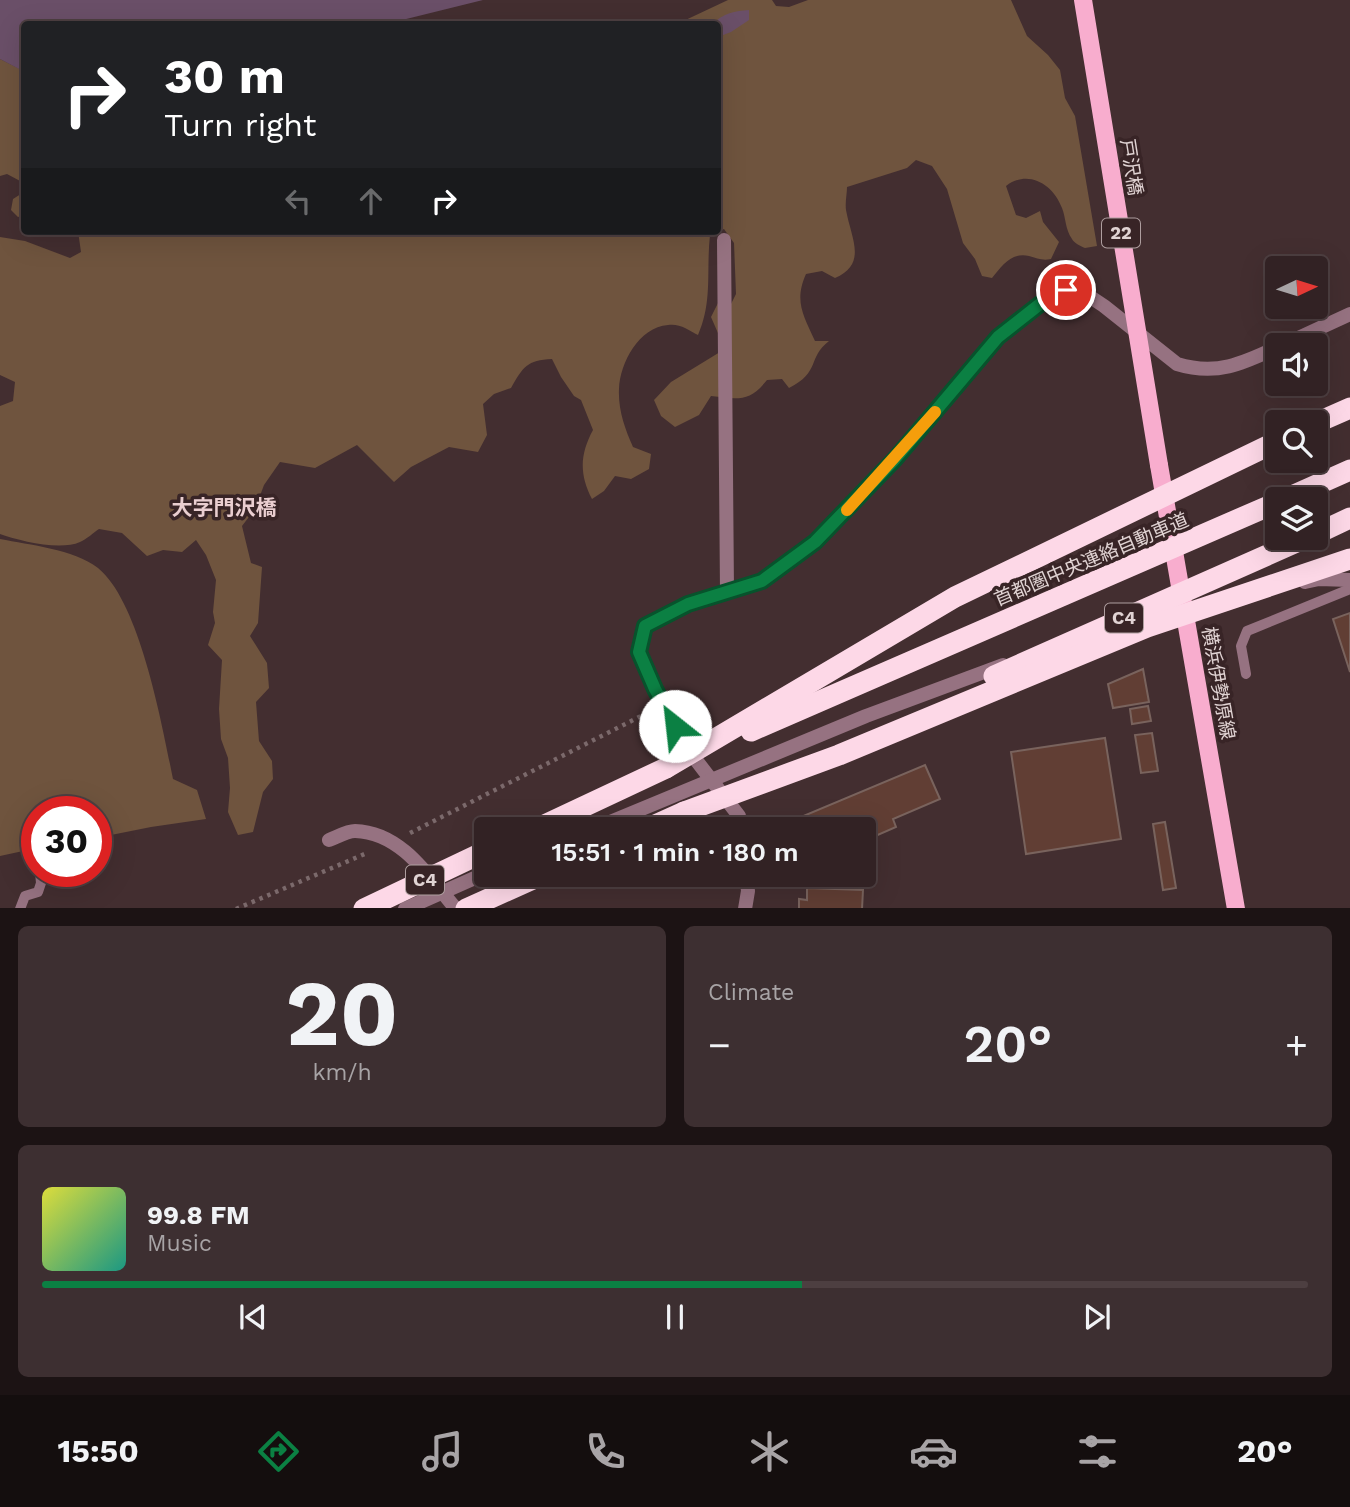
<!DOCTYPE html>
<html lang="en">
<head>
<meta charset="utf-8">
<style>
  body { margin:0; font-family:"Work Sans","Noto Sans JP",sans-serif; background:#3d2f31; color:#f1f3f6; height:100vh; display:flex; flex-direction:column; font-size:26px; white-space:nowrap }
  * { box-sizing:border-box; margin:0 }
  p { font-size:23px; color:#a8a4a6 }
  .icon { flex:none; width:38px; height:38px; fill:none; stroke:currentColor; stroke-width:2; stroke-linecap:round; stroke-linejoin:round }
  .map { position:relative; height:908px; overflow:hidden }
  .details { display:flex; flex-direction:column; gap:18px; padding:18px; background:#1c1314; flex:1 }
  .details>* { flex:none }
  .hud { position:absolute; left:21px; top:21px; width:700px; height:214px; border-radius:7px; box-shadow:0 7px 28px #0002,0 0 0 2px #4d3f41; background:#202124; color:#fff; overflow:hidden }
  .needle { width:46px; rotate:86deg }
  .buttons { position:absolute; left:1265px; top:256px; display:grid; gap:14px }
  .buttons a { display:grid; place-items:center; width:63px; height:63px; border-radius:7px; background:#322224; box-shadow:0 7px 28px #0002,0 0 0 2px #4d3f41; font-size:35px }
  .speed { position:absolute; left:21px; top:796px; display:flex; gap:14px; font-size:35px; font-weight:700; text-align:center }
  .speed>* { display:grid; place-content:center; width:91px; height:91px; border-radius:50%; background:#322224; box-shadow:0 7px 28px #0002,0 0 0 2px #4d3f41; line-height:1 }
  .speed .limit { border:10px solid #d22; background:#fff; color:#111 }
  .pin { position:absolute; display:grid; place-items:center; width:60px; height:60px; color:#fff; margin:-30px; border:4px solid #fff; border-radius:50%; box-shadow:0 2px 7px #0007 }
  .me { position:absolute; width:77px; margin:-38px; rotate:331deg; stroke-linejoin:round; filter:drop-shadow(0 0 5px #0008) }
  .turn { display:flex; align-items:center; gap:24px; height:147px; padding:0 28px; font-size:32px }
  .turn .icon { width:91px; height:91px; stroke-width:2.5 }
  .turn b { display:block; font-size:49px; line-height:60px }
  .lanes { display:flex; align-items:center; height:66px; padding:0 28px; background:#0003; justify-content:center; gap:35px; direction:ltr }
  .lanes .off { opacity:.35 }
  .big { font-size:52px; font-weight:600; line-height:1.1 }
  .details .tile { flex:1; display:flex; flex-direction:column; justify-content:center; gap:10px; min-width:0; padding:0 24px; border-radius:10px; background:#3d2f31 }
  .details .dial { align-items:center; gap:0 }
  .dial b { font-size:91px; line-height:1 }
  .song { display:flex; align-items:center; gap:21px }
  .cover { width:84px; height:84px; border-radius:10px; background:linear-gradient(135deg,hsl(60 70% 55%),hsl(170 70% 35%)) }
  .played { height:7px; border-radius:4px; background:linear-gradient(90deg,#0b8043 60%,#4d3f41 60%) }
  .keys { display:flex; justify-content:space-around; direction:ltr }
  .heat { display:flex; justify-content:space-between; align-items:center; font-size:38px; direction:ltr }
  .details .tiles { flex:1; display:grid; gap:18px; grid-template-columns:1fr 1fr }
  .tile:last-child { grid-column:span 2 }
  .trip { position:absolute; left:474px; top:817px; width:402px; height:70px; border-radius:7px; background:#322224; box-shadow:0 7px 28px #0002,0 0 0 2px #4d3f41; font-weight:600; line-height:70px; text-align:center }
  .tabs { display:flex; height:112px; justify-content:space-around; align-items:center; background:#140e0e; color:#a8a4a6 }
  .tabs .icon { width:49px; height:49px }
  .tabs .selected { color:#0b8043 }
  .tabs b { font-size:32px; color:#f1f3f6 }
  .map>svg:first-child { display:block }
  .green { fill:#6f543e }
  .water { fill:#6a4f68 }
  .building { fill:#613e34; stroke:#79635d; stroke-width:2 }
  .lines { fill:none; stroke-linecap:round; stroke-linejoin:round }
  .path { stroke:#7b696b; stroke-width:4.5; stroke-dasharray:3.5 5; stroke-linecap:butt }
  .service { stroke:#967281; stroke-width:10 }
  .minor { stroke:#967281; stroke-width:14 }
  .primary { stroke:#f8adce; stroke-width:18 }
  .motorway { stroke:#fdd8e7; stroke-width:21 }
  .primary-bridge { stroke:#f8adce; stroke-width:18 }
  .motorway-bridge { stroke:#fdd8e7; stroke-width:21 }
  .route-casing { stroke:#07532c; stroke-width:18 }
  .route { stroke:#0b8043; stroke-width:12 }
  .slow { stroke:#f59e0b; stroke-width:12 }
  .labels { text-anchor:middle; stroke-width:7; stroke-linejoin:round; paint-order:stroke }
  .shield { fill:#382426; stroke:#ae9e9f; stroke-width:2 }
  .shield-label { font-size:18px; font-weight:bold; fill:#e0d3d3 }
  .street-label { font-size:19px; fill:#e0d3d3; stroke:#382426 }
  .neighbourhood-label { font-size:21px; font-weight:bold; fill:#eaced0; stroke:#382426 }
</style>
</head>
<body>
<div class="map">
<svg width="1350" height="909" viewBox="0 0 1350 909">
  <rect width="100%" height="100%" fill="#432e30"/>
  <g class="green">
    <path d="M728 0H772L776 6 789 7 808 0H1011L1027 36 1048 55 1060 70 1065 98 1075 116 1097 246 1085 248C1080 246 1074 243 1072 239 1065 229 1066 218 1062 208 1053 184 1028 169 1006 186L1016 215 1026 218 1040 211 1043 222 1059 242 1051 259C1042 261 1037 258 1029 256 1011 252 1002 266 992 278L982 276 975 259 963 243 947 189 932 166 916 160 907 168 847 187C847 194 845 202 846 210 851 238 868 264 835 278L822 271 806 274C794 301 803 315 815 341H829C807 358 821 372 789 388L782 379 767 380C749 403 737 399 711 396L699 415 675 427 661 416 654 400 671 382 720 352 721 340 711 317 718 303 731 304 736 294 734 243 724 229 710 235C706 270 713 301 698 335 689 330 679 323 668 325 639 327 620 363 619 389 618 410 625 429 633 447L651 454 649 469 631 479 615 476 604 491 592 499C579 474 580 454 593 430L581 400 574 396 561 377 552 359C527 360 523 367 511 388L494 394 483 404 487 435 478 452 449 447 411 467 394 482 357 445 315 468 280 462 264 485 255 509 242 526 251 563 262 567 258 623 250 636 267 663 269 688 256 702 259 741 272 761 273 779 263 792 253 832 238 835 228 812 230 788 228 758 221 739 219 709 222 660 208 645 215 623 213 612 216 580 206 555 196 540 182 552 163 550 147 556 122 533 99 529C93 533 87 539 80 542 60 551 20 541 0 534V406L13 401 15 382 0 375V237L25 241 70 258 81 252 78 231H718V24H677Z"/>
    <polygon points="0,59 24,71 24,215 18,217 11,210 13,199 24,192 22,182 7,174 0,176"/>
    <path d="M0 539C30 545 73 549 98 568 140 602 162 725 173 779L197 790 206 819 151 827 96 838V812H37V848L0 856Z"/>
  </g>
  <g class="water">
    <polygon points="0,0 483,0 386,24 24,24 23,71 0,59"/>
    <path d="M749 10V20L731 32 718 37V24H713C723 13 735 11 749 10Z"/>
  </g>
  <g class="building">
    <polygon points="1350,613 1350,672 1333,619"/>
    <polygon points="1143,669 1149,702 1113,708 1108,684"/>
    <polygon points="1148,706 1151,721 1132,724 1130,709"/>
    <polygon points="1152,733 1158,771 1141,773 1135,735"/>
    <polygon points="1105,738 1121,839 1026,854 1011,752"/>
    <polygon points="925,765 940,799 893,819 896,827 864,841 864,830 792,830 789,822"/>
    <polygon points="1165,822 1176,888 1163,890 1153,824"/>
    <polygon points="807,888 863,890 862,909 799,909 799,899 807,900"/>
  </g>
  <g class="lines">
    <g class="path">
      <polyline points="410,833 649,712"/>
      <polyline points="236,909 367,853"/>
    </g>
    <g class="service">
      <polyline points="1246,674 1241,646 1247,631 1350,589"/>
      <polyline points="37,848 37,849"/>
      <polyline points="20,909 25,896 38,892 41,883 40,872"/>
    </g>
    <g class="minor">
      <path d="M724 240 727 591 762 581 815 542 895 459 998 337 1040 304 1066 290 1083 292 1104 306 1177 364C1216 376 1242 364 1278 347"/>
      <polyline points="1283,345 1350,314"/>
      <polyline points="1305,582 1319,579 1350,580"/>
      <polyline points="727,591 688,604 645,627 639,652 655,689 686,747 739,816 740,830"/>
      <polyline points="591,830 866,716 1003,665"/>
      <path d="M329 840C337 837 347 831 355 831 401 832 429 877 456 909"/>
      <polyline points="405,909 486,873"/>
      <polyline points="745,909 748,891 746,875"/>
    </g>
    <polyline class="primary" points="1159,465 1236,909"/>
    <g class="motorway">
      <polyline points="1316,423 1350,408"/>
      <polyline points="1285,499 1350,470"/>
      <polyline points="1316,534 1350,518"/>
      <polyline points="534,830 666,768"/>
      <polyline points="644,830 684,812"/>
      <polyline points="466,909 542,875"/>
    </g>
    <polyline class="primary-bridge" points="1083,0 1159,465"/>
    <g class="motorway-bridge">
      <polyline points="994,676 1308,537"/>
      <polyline points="751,731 1278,502"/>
      <polyline points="666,768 955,597 1278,441"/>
      <polyline points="684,812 839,755 1147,627 1350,559"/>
      <polyline points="364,909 486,851"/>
    </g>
  </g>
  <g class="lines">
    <defs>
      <polyline id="route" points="675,726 655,689 639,652 645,626 688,604 762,581 815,542 895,459 998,337 1040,304 1066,290"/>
    </defs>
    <use href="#route" class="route-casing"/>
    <use href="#route" class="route"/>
    <polyline class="slow" points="847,510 935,412"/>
  </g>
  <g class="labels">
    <g class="shield">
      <rect x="1102" y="218.5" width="38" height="29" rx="5"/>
      <rect x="1105" y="603.5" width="38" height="29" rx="5"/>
      <rect x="406" y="865.5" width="38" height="29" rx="5"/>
    </g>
    <g class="shield-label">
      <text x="1121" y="239">22</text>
      <text x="1124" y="624">C4</text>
      <text x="425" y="886">C4</text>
    </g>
    <g class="street-label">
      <text transform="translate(1132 167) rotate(81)" y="7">戸沢橋</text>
      <text transform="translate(1091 559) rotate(-23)" y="7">首都圏中央連絡自動車道</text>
      <text transform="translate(1219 683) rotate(80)" y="7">横浜伊勢原線</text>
    </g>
    <g class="neighbourhood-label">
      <text x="224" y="515">大字門沢橋</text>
    </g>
  </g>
</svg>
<div class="buttons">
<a><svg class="needle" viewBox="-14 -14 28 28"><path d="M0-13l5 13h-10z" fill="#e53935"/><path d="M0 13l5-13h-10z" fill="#a8a4a6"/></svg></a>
<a><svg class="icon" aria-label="sound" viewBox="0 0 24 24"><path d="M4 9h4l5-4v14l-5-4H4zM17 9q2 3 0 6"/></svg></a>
<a><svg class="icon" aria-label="search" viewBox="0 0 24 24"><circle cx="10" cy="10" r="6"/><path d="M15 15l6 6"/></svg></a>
<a><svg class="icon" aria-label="layers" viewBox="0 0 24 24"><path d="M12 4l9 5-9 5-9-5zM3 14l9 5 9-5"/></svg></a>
</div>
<div class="speed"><div class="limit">30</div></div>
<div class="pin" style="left:1066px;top:290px;background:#d93025"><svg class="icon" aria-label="arrive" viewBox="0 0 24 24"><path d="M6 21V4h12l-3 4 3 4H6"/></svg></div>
<svg class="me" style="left:675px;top:726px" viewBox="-20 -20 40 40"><circle r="19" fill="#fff"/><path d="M0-13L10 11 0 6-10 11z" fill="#0b8043"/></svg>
<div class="trip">15:51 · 1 min · 180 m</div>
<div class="hud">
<div class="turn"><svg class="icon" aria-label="right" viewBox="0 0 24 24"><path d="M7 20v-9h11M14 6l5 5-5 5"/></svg><div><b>30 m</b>Turn right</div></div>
<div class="lanes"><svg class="icon off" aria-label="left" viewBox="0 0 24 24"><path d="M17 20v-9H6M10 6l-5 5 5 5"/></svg><svg class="icon off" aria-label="ahead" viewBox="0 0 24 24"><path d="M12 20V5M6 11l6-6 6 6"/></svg><svg class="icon" aria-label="right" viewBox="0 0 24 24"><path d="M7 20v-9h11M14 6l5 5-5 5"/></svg></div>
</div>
</div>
<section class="details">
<div class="tiles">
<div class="tile dial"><b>20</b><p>km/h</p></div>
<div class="tile"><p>Climate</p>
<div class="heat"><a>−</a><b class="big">20°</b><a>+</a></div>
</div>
<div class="tile">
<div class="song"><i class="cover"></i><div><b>99.8 FM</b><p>Music</p></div></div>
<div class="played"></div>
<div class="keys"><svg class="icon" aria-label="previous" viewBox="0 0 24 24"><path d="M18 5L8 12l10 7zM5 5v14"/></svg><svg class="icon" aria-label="pause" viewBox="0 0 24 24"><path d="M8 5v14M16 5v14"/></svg><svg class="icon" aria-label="next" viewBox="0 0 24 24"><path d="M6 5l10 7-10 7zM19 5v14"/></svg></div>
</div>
</div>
</section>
<nav class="tabs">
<b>15:50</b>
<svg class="icon selected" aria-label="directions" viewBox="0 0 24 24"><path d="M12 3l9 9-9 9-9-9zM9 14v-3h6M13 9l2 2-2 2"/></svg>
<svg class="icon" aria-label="music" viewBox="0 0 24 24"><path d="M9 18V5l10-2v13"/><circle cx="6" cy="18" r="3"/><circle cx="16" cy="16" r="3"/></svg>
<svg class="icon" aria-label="phone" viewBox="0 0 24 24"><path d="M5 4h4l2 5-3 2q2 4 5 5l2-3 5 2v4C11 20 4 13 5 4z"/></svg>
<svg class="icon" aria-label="climate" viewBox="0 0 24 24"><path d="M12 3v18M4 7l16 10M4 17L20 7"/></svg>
<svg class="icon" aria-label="car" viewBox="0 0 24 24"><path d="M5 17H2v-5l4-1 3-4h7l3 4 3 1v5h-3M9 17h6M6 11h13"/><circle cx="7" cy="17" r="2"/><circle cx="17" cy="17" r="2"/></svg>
<svg class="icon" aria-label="filters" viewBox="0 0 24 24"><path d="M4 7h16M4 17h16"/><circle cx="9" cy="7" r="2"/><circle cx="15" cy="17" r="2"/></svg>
<b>20°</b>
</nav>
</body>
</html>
